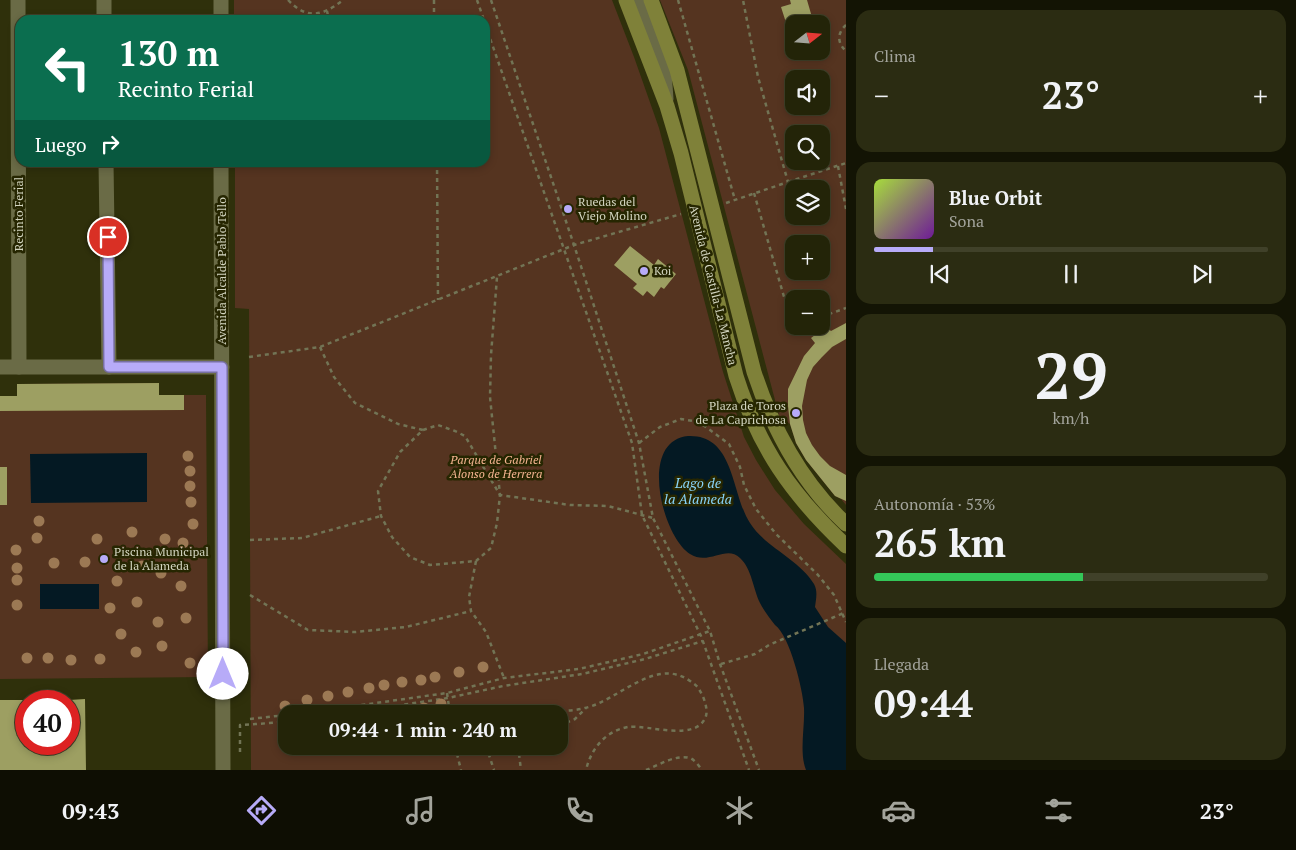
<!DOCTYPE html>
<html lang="es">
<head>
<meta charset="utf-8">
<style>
  body { margin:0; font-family:"PT Serif",serif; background:#2b2c12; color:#f1f3f6; height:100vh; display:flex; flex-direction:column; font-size:19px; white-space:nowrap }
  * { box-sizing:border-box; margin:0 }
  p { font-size:16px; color:#a3a49c }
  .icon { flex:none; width:28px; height:28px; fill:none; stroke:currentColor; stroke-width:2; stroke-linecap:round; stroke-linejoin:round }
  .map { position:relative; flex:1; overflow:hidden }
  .details { display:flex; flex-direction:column; gap:10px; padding:10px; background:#131404; width:450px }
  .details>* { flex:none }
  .top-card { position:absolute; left:15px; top:15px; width:475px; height:152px; border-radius:15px; box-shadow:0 2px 8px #0003,0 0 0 1px #404129; background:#0b6e4f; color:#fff; overflow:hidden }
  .needle { width:32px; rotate:73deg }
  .tools { position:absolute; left:785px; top:15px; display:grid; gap:10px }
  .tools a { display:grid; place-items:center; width:45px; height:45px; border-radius:10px; background:#232408; box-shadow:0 2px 8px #0003,0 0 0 1px #404129; font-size:25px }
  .speed { position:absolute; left:15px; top:690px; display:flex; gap:10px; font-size:25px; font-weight:700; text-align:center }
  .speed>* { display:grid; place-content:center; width:65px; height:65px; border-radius:50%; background:#232408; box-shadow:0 2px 8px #0003,0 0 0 1px #404129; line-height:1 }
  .speed .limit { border:8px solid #d22; background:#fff; color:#111 }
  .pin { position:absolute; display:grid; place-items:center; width:42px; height:42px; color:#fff; margin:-21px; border:2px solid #fff; border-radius:50%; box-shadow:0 1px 5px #0007 }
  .me { position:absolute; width:55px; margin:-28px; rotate:0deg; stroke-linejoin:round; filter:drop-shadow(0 0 4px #0008) }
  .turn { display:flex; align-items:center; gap:18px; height:105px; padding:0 20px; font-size:22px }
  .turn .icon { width:65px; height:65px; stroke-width:2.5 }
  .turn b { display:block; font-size:35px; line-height:42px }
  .then { display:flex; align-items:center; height:48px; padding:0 20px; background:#0003; gap:10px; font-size:19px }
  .big { font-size:38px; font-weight:600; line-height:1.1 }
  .details .card { flex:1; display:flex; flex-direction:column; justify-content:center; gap:8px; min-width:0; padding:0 18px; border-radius:15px; background:#2b2c12 }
  .details .dial { align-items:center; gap:0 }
  .dial b { font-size:65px; line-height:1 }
  .song { display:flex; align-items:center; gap:15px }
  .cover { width:60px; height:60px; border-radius:8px; background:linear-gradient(135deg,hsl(80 70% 55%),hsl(280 70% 35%)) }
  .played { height:5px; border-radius:2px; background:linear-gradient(90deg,#b7abf8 15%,#404129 15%) }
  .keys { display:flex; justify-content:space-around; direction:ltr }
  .heat { display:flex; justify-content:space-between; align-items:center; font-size:28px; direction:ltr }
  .charge { height:8px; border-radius:4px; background:linear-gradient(90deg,#34c759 53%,#404129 0) }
  .trip { position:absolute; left:278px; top:705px; width:290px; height:50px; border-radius:15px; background:#232408; box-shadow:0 2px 8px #0003,0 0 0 1px #404129; font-weight:600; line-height:50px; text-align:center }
  .dock { display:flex; height:80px; justify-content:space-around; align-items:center; background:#0e0e03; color:#a3a49c }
  .dock .icon { width:35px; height:35px }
  .dock .current { color:#b7abf8 }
  .dock b { font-size:22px; color:#f1f3f6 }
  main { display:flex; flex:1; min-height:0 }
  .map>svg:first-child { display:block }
  .green { fill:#553420; fill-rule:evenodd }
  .water { fill:#041923 }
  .building { fill:#9d9f62 }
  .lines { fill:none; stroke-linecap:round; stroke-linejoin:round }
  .path { stroke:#727455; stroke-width:2.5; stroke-dasharray:4 4; stroke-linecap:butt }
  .minor { stroke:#6a6b46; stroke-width:15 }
  .major { stroke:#7f8139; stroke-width:15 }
  .tree { fill:#9c7954 }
  .route-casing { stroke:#776fa1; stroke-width:12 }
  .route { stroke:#b7abf8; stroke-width:9 }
  .poi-dot { fill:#b7abf8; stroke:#262601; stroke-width:2 }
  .labels { text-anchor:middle; stroke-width:5; stroke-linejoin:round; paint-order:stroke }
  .poi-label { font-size:12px; fill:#d3d5c0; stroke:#262601; text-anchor:start }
  .street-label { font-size:12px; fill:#d3d5c0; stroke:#262601 }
  .park-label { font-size:12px; font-style:italic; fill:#f5b490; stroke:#262601 }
  .water-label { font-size:14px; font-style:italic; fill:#88d3f8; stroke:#262601 }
</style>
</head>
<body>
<main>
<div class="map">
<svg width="846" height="770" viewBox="0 0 846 770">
  <rect width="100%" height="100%" fill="#2f300b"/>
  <g class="green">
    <path d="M234 0H612L634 57 659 128 723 372 744 437 756 460 775 490 804 524 846 564V770H251L249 309 235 308V163L485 162V20H234ZM286 714H559V746H286Z"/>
    <path d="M660 0H846V505L841 499 835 496 806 460 796 443 790 424 780 419 688 70ZM794 24H821V51H794ZM794 79H821V106H794ZM794 134H821V161H794ZM794 189H821V216H794ZM794 244H821V271H794ZM794 299H821V326H794Z"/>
    <polygon points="159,383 159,395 206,395 208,677 0,679 0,396 17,396 17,384"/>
  </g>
  <g class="water">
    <path d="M688 436C735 434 731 494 750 523 765 547 799 559 814 584 818 591 816 599 815 607L828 627 846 643V770H806C799 753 805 727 804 708 803 690 790 636 775 625 770 618 764 611 760 603 753 589 752 569 740 558 726 544 709 566 690 554 662 536 638 441 688 436Z"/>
    <polygon points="147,453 147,502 31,503 30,454"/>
    <rect x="40" y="584" width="59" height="25"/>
  </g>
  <g class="building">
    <polygon points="790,0 807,0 814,24 794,24 794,34 790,35 781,7 791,4"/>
    <polygon points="630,246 654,265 658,259 676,274 664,289 661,287 654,297 647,291 643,296 633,288 637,284 614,265"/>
    <polygon points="846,323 846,339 832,347 822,357 813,367 807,380 802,406 803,420 806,433 812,445 820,456 830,466 846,475 846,501 835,496 806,460 796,443 790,424 788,406 788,389 804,356 815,343 811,338 826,327 831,331"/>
    <polygon points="159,383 159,395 184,395 184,410 0,411 0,396 17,396 17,384"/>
    <rect x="0" y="467" width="7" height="38"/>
    <polygon points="85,699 86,770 0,770 0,700 26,700 26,744 69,744 69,700"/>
  </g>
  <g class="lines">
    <g class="path">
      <path d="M288 0C307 20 323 16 343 0"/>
      <polyline points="477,0 484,20"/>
      <polyline points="491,0 574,245 639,443 653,518 710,631 720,664 759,770"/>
      <polyline points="678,0 735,200"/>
      <polyline points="327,11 329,20"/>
      <polyline points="434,20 434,0"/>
      <polyline points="485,24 632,443 642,515 701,636 749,770"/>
      <path d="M846 25C837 33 837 43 846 51"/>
      <polyline points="437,162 438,300"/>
      <polyline points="838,166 846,209"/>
      <polyline points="788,182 846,163"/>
      <polyline points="754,193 793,328 798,326"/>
      <polyline points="726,203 788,182 758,77 743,0"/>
      <polyline points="821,317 846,308"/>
      <polyline points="320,347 334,377 355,403 398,424 423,430 400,452 378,491 381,516 392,537 410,557 430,565 476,561 491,548 497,523 500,495 490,397 491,355 497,277"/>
      <polyline points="249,357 320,347 574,245 681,214"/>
      <polyline points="423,430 438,425 455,431 465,436 500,495 570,505 608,506 653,518"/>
      <polyline points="639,443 660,427 681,419 699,422 729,444 740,467 744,485 756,509 776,534 818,575 834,595 846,622"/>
      <polyline points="250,540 302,538 381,516"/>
      <polyline points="476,561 469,597 471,611 486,632 504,678"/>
      <polyline points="250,595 308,630 355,632 406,627 471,611"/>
      <polyline points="721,664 755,654 769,645 846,612"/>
      <polyline points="447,693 450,714"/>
      <polyline points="298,714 447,693 504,678 579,669 643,654 710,631"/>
      <polyline points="341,714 448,698 503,686 582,674 645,659 703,641"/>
      <path d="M506 714C509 712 513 710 516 709 522 709 529 711 535 711 552 711 569 712 585 708 618 701 655 656 690 681 694 684 698 686 700 691 704 697 708 709 706 716 697 743 647 724 628 727 605 731 591 749 586 770"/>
      <polyline points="250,719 286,715"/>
      <polyline points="559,726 575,719 586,708"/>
      <polyline points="455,746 461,770"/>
      <polyline points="486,746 494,770"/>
      <polyline points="518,746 521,770"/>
      <polyline points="240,752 240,725 286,722"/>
      <path d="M646 770C659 765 676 754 690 758 695 760 699 766 702 770"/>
    </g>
    <g class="minor">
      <polyline points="18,0 19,367"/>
      <polyline points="104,0 104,20"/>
      <polyline points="221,0 221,20"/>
      <polyline points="638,0 664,71 666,99"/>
      <polyline points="106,162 109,367"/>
      <polyline points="221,162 223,770"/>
      <polyline points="0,367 222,367"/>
    </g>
    <g class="major">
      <path d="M626 0 667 106 681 153 736 376C759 448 791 494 846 546"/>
      <path d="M651 0 677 70 754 372C773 430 801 482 846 524"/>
    </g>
  </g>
  <g class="tree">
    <circle cx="188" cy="456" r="5.5"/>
    <circle cx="190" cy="471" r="5.5"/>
    <circle cx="190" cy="486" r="5.5"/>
    <circle cx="191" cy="502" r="5.5"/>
    <circle cx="39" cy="521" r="5.5"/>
    <circle cx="193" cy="524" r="5.5"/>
    <circle cx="132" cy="532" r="5.5"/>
    <circle cx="37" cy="538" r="5.5"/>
    <circle cx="97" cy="539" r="5.5"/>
    <circle cx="165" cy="539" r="5.5"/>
    <circle cx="183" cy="543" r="5.5"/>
    <circle cx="16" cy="550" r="5.5"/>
    <circle cx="85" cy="562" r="5.5"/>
    <circle cx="54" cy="563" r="5.5"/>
    <circle cx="142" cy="566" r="5.5"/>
    <circle cx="17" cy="568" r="5.5"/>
    <circle cx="161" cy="573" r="5.5"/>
    <circle cx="17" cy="580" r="5.5"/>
    <circle cx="117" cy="581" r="5.5"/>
    <circle cx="181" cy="586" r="5.5"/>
    <circle cx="137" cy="602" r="5.5"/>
    <circle cx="17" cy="605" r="5.5"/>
    <circle cx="110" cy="608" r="5.5"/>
    <circle cx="186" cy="618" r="5.5"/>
    <circle cx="158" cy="622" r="5.5"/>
    <circle cx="121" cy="634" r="5.5"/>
    <circle cx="162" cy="646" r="5.5"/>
    <circle cx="136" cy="652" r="5.5"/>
    <circle cx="27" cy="658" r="5.5"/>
    <circle cx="48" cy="658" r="5.5"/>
    <circle cx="100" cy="659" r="5.5"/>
    <circle cx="71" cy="660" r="5.5"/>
    <circle cx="190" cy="663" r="5.5"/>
    <circle cx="483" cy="667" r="5.5"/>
    <circle cx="459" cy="672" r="5.5"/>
    <circle cx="435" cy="677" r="5.5"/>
    <circle cx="421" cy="680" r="5.5"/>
    <circle cx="402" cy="682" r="5.5"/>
    <circle cx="384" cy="685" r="5.5"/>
    <circle cx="369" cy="688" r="5.5"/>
    <circle cx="348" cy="692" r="5.5"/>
    <circle cx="328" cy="696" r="5.5"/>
    <circle cx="307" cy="700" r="5.5"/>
    <circle cx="441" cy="704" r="5.5"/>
    <circle cx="285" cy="706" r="5.5"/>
    <circle cx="424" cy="708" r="5.5"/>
  </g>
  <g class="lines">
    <defs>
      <polyline id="route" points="108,237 109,367 222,367 223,674"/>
    </defs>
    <use href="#route" class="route-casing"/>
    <use href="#route" class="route"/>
  </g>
  <g class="poi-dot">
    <circle cx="568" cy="209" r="5"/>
    <circle cx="644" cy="271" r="5"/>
    <circle cx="796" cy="413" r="5"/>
    <circle cx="104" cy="559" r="5"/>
  </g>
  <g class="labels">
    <g class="poi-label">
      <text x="578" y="206">Ruedas del<tspan x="578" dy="14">Viejo Molino</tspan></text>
      <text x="654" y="275">Koi</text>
      <text x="786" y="410" text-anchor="end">Plaza de Toros<tspan x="786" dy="14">de La Caprichosa</tspan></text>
      <text x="114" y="556">Piscina Municipal<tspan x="114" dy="14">de la Alameda</tspan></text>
    </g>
    <g class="street-label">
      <text transform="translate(19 214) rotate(-90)" y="4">Recinto Ferial</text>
      <text transform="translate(222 271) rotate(-90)" y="4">Avenida Alcalde Pablo Tello</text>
      <text transform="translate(713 285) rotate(76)" y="4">Avenida de Castilla-La Mancha</text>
    </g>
    <g class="park-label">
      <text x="496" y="464">Parque de Gabriel<tspan x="496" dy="14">Alonso de Herrera</tspan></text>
    </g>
    <g class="water-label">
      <text x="698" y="488">Lago de<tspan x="698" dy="16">la Alameda</tspan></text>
    </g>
  </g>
</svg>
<div class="tools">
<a><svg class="needle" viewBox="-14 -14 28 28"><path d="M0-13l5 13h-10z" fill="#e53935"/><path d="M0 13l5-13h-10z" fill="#a3a49c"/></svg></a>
<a><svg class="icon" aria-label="sound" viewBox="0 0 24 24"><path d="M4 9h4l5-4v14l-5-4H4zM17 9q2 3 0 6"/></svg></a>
<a><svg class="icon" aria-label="search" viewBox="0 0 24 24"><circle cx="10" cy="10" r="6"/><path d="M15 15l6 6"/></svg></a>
<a><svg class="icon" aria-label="layers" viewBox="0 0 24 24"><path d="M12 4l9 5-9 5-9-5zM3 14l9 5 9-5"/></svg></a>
<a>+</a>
<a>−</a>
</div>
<div class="speed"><div class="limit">40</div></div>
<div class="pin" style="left:108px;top:237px;background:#d93025"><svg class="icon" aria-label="arrive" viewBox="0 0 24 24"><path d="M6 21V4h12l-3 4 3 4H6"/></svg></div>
<svg class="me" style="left:223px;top:674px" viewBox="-20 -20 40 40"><circle r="19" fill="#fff"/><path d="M0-13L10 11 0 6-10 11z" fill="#b7abf8"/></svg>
<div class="trip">09:44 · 1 min · 240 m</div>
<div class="top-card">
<div class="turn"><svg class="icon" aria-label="left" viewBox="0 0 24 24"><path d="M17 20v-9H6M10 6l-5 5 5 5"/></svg><div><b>130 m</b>Recinto Ferial</div></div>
<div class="then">Luego<svg class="icon" aria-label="right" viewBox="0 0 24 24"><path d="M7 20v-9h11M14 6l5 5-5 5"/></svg></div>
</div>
</div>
<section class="details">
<div class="card"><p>Clima</p>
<div class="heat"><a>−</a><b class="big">23°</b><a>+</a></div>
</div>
<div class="card">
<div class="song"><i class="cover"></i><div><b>Blue Orbit</b><p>Sona</p></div></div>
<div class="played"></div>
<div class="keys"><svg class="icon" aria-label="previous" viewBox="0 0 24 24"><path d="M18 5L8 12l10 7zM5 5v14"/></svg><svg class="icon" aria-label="pause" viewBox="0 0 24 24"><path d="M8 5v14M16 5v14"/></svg><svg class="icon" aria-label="next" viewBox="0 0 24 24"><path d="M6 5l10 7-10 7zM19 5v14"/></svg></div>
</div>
<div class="card dial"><b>29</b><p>km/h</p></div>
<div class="card"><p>Autonomía · 53%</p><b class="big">265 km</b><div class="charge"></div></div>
<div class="card"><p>Llegada</p><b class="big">09:44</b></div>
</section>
</main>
<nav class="dock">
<b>09:43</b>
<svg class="icon current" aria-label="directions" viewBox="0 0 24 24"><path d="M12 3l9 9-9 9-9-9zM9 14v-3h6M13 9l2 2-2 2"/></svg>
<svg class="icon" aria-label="music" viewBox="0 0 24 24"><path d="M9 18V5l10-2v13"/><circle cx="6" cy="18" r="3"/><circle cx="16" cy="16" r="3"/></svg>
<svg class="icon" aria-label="phone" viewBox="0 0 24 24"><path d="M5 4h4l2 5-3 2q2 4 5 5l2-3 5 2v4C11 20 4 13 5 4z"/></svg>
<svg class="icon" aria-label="climate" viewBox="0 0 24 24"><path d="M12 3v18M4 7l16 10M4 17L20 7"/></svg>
<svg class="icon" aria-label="car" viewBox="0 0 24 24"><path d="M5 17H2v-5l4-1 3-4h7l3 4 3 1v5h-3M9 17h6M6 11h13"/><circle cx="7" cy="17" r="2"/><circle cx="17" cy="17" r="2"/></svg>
<svg class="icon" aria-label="filters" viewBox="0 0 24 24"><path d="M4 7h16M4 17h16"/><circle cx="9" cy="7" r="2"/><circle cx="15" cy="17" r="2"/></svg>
<b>23°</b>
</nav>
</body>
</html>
